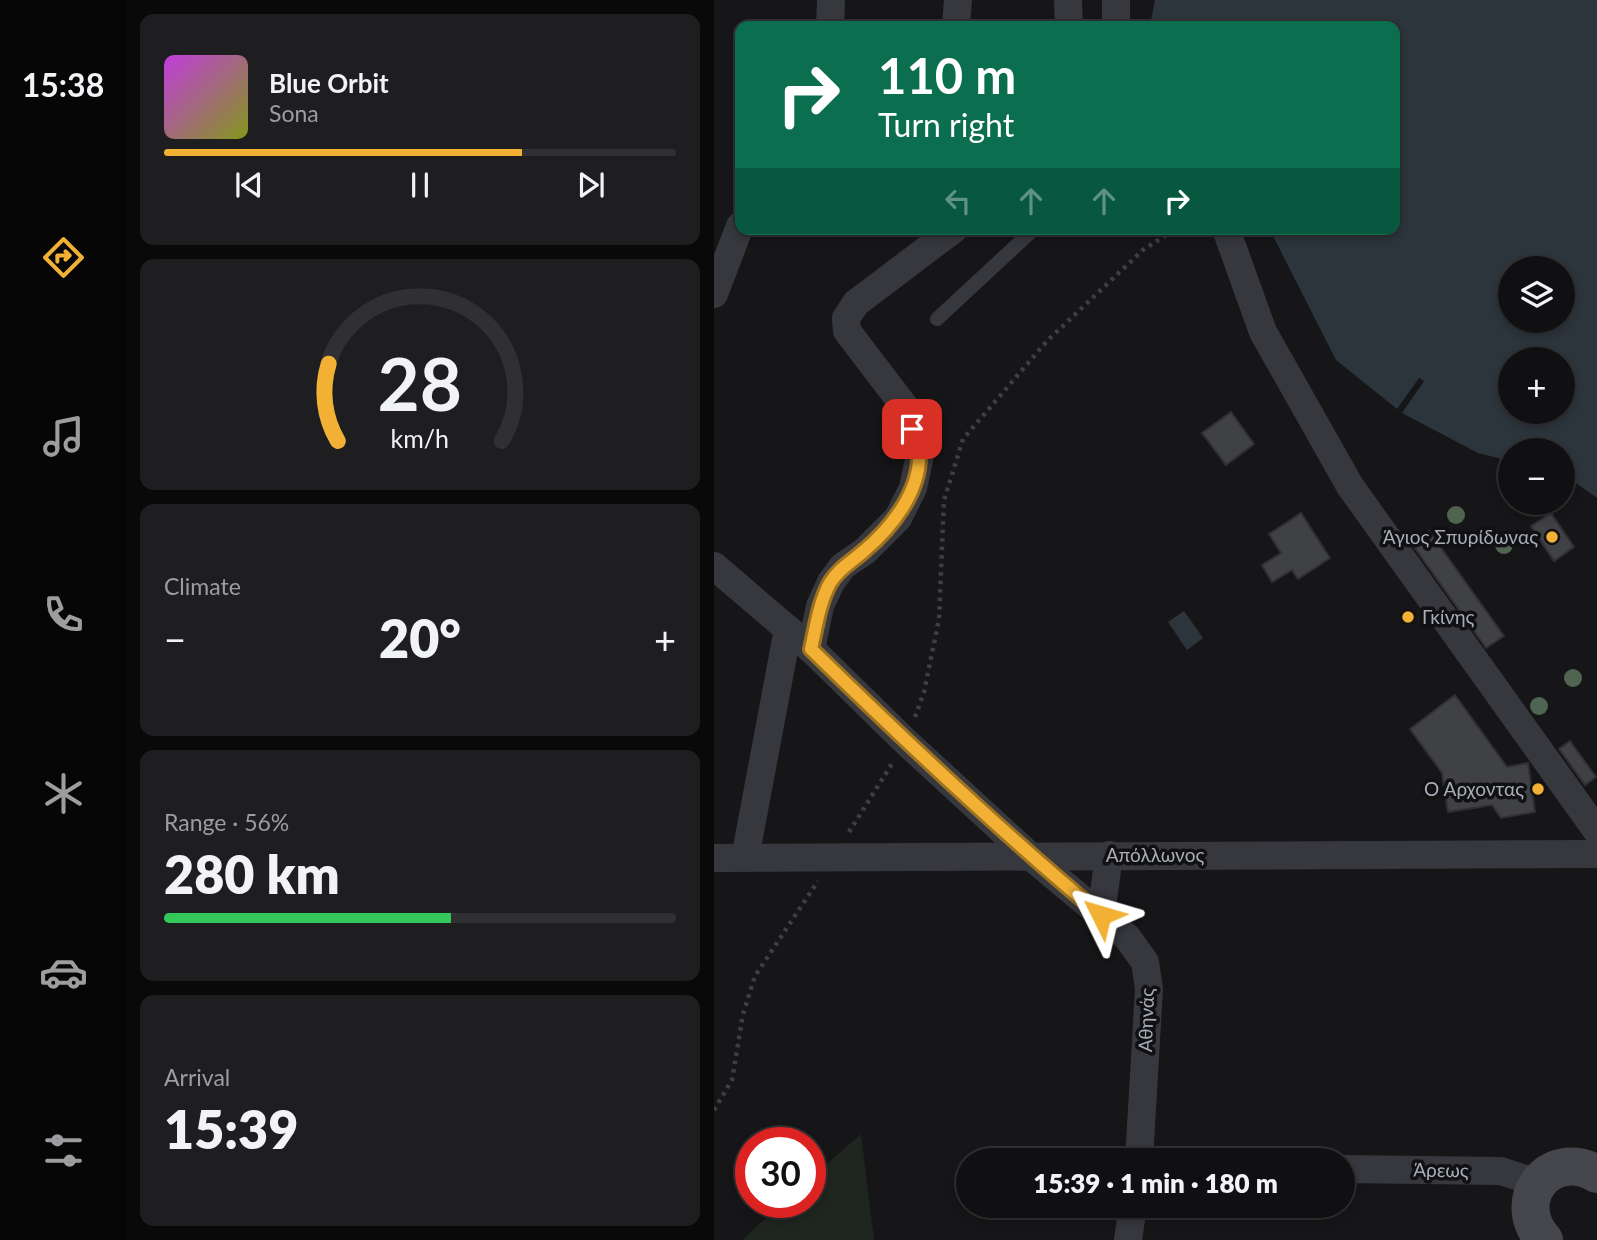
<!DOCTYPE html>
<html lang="en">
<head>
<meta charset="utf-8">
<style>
  body { margin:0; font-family:Lato,sans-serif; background:#1e1e20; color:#f1f3f6; height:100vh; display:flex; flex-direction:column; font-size:26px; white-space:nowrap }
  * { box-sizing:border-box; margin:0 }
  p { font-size:23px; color:#9c9d9f }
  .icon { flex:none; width:38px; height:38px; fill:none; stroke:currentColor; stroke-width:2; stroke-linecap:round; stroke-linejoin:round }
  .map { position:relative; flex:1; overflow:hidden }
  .side { display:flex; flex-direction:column; gap:14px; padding:14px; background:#09090a; width:588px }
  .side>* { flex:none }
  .top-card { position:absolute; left:21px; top:21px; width:665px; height:214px; border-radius:14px; box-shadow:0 4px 10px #0003,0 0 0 2px #303032; background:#0b6e4f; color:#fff; overflow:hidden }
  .tools { position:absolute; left:784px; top:256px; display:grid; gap:14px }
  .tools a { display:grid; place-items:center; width:77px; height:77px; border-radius:50%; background:#101012; box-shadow:0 4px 10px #0003,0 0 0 2px #303032; font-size:35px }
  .speed { position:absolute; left:21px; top:1127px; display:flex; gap:14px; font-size:35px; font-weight:700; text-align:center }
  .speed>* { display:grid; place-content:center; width:91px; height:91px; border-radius:50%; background:#101012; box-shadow:0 4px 10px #0003,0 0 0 2px #303032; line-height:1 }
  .speed .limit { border:10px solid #d22; background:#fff; color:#111 }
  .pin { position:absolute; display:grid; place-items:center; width:60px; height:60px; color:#fff; margin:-30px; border-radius:14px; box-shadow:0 4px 10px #0006 }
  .me { position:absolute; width:77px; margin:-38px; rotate:310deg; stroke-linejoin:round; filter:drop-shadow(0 0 5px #0008) }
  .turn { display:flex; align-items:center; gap:24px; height:147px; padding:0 28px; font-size:32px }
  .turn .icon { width:91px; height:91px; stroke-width:2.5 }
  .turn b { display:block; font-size:49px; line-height:60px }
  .lanes { display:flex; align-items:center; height:66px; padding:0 28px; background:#0003; justify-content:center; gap:35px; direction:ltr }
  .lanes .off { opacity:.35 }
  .big { font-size:52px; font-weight:800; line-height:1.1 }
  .side .tile { flex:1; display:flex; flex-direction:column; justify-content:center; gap:10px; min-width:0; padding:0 24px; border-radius:14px; background:#1e1e20 }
  .side .dial { align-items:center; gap:0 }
  .dial svg { height:182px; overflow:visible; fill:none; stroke:#303032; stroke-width:7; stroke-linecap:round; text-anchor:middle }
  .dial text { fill:#f1f3f6; stroke:none }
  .song { display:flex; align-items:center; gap:21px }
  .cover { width:84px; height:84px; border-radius:10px; background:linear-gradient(135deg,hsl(290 70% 55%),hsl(70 70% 35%)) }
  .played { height:7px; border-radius:4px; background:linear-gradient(90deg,#f2b134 70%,#303032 70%) }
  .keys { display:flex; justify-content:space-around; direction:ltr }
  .heat { display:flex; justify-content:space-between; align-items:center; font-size:38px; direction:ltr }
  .charge { height:10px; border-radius:5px; background:linear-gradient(90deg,#34c759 56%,#303032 0) }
  .trip { position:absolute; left:242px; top:1148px; width:399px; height:70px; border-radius:35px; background:#101012; box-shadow:0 4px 10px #0003,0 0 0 2px #303032; font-weight:800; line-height:70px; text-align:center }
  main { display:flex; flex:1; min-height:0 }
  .dock { display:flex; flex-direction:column; width:126px; justify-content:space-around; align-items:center; background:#060607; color:#9c9d9f }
  .dock .icon { width:49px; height:49px }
  .dock .on { color:#f2b134 }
  .dock b { font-size:32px; color:#f1f3f6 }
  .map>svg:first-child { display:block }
  .grass { fill:#1e261f }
  .water { fill:#2c353c; fill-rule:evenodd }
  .pier { fill:#161618 }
  .building { fill:#404145; stroke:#303034; stroke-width:2 }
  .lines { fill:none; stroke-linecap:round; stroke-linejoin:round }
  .path { stroke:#3d3f44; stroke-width:4.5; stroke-dasharray:3.5 5; stroke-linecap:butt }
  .lane { stroke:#37383d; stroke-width:14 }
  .street { stroke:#37383d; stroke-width:28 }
  .secondary { stroke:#45474d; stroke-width:38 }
  .tree { fill:#506452 }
  .route-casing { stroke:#9d7322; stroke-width:18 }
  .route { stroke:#f2b134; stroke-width:12 }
  .poi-dot { fill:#f2b134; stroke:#111113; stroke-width:2.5 }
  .labels { text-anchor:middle; stroke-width:7; stroke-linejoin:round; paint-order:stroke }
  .poi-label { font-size:19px; fill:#a8adb8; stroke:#111113; text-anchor:end }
  .street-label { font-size:19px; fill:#a8adb8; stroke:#111113 }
</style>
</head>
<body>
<main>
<nav class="dock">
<b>15:38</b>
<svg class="icon on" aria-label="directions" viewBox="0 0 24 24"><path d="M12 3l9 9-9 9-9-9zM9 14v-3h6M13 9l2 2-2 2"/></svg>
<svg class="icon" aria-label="music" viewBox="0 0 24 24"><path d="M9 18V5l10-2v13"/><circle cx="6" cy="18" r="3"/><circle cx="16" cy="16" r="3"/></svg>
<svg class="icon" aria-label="phone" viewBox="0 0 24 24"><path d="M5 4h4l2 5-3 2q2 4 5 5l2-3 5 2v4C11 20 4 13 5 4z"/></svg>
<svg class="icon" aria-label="climate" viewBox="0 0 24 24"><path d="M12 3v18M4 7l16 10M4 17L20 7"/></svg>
<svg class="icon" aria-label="car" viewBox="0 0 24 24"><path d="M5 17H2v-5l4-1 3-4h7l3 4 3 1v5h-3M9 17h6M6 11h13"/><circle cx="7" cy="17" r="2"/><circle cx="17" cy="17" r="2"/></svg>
<svg class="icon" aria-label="filters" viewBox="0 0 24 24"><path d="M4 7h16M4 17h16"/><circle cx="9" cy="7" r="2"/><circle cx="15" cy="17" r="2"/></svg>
</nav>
<section class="side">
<div class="tile">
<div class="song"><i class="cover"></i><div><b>Blue Orbit</b><p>Sona</p></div></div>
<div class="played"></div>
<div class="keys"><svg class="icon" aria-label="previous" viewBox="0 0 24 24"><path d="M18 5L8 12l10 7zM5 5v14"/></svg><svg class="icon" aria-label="pause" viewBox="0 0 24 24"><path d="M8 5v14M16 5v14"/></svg><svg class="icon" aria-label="next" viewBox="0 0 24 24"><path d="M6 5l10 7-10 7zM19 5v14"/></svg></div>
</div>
<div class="tile dial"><svg viewBox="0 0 100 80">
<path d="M14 69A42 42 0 1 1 86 69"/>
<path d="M14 69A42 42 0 0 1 10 35" stroke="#f2b134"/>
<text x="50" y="56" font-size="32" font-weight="700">28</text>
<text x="50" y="72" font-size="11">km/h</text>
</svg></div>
<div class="tile"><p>Climate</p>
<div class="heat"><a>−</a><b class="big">20°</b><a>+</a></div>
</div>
<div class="tile"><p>Range · 56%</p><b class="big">280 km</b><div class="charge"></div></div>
<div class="tile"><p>Arrival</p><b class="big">15:39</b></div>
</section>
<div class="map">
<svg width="883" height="1240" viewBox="0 0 883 1240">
  <rect width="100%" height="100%" fill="#161618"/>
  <polygon class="grass" points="147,1134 160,1240 28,1240 70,1202 96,1202 96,1179"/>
  <g class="water">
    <path d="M441 0H883V498L855 478 849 476V450H796V461L764 453 688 413 622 360 558 234 557 229H681V26H436ZM796 268H849V320H796ZM796 359H849V411H796Z"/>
    <polygon points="470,611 489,638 473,650 454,622"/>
  </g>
  <polygon class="pier" points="705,378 710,381 688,413 683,409"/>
  <g class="building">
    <polygon points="517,412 540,444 512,465 488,433"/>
    <polygon points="587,513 616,558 584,579 578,570 558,582 548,565 567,553 555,534"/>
    <polygon points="837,513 860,547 840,561 817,526"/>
    <polygon points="715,531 790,636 772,648 698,544"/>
    <polygon points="741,695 793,767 814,763 821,812 787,818 778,805 734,812 728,773 696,729"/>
    <polygon points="856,741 882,777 871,785 845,749"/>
  </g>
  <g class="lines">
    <g class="path">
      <polyline points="201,717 210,692 225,619 230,500 249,439 333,341 429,250 461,229"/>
      <polyline points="135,832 179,762"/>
      <polyline points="0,1110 18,1080 29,1014 41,976 104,881"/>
    </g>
    <polyline class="lane" points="223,319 320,229"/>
    <g class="street">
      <polyline points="354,0 355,26"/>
      <polyline points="116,26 117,0"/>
      <polyline points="242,26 244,0"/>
      <polyline points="402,26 402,0"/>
      <polyline points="512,229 549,332 636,486 883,831"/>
      <polyline points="0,294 26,226"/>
      <polyline points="0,566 97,649 192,742 315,855 413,937 431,962 435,989 425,1160"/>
      <polyline points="97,649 106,606 117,582 129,566 151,551 184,518 199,488 206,455 191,407 133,331 132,318 142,303 240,229"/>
      <polyline points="0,858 883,854"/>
      <polyline points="31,858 74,629"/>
      <polyline points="387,915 395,855"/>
      <polyline points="628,1169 787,1171 824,1183"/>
      <polyline points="414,1240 419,1206"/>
    </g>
    <path class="secondary" d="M830 1240C794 1200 836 1147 883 1174"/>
  </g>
  <g class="tree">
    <circle cx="742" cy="515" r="9"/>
    <circle cx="790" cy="545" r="9"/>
    <circle cx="859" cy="678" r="9"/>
    <circle cx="825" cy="706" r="9"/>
  </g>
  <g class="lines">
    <defs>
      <path id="route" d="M198 429C200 437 205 447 205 455 206 492 177 528 151 550 139 561 125 568 116 583 105 603 102 627 97 649 191 741 286 831 387 915"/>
    </defs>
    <use href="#route" class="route-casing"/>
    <use href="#route" class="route"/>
  </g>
  <g class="poi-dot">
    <circle cx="838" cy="537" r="7"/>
    <circle cx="694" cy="617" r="7"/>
    <circle cx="824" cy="789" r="7"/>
  </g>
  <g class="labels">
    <g class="poi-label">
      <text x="824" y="544">Άγιος Σπυρίδωνας</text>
      <text x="708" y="624" text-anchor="start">Γκίνης</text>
      <text x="810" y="796">Ο Άρχοντας</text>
    </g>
    <g class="street-label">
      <text x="441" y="862">Απόλλωνος</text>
      <text transform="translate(432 1020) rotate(-88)" y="7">Αθηνάς</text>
      <text transform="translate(727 1170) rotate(1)" y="7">Άρεως</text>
    </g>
  </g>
</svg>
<div class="tools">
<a><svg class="icon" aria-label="layers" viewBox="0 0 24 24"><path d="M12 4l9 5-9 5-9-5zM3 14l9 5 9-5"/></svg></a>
<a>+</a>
<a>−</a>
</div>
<div class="speed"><div class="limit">30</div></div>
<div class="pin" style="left:198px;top:429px;background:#d93025"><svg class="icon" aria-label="arrive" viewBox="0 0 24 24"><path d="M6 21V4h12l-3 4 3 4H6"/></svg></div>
<svg class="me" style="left:387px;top:915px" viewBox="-20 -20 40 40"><path d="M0-17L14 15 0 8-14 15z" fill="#f2b134" stroke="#fff" stroke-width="4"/></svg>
<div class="trip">15:39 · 1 min · 180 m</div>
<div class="top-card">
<div class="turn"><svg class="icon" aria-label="right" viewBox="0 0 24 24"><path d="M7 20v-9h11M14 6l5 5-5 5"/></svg><div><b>110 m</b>Turn right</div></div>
<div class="lanes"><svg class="icon off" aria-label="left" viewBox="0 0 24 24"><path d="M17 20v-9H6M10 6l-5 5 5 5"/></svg><svg class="icon off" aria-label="ahead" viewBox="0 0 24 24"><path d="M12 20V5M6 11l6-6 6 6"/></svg><svg class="icon off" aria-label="ahead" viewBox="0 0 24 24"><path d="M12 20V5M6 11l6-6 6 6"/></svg><svg class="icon" aria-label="right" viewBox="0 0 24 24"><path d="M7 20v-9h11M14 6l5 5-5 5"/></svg></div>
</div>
</div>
</main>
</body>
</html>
